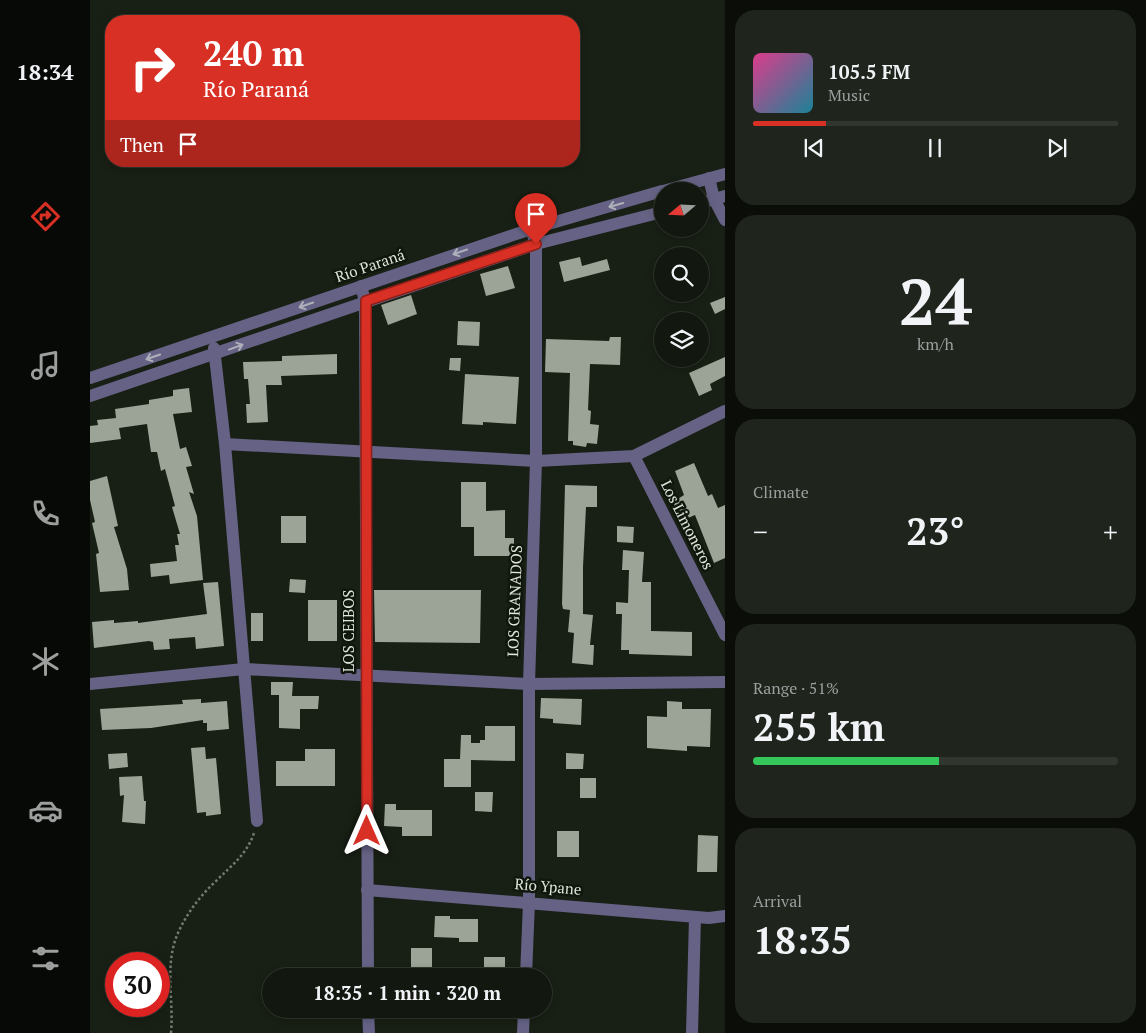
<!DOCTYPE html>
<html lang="en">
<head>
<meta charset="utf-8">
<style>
  body { margin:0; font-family:"PT Serif",serif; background:#1f241d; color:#f1f3f6; height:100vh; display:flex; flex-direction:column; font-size:19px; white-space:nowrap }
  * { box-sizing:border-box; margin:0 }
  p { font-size:16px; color:#9c9f9e }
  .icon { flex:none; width:28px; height:28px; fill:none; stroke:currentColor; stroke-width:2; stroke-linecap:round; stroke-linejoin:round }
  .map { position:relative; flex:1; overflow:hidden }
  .sheet { display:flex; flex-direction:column; gap:10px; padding:10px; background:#0a0d08; width:421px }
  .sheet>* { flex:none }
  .banner { position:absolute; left:15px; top:15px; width:475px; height:152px; border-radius:20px; box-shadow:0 2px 8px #0003,0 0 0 1px #31362f; background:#d93025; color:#fff; overflow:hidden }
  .needle { width:32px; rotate:251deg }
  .buttons { position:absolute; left:564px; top:182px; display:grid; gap:10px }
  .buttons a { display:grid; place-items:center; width:55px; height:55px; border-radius:50%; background:#12170f; box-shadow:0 2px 8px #0003,0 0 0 1px #31362f; font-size:25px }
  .speed { position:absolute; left:15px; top:952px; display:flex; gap:10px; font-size:25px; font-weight:700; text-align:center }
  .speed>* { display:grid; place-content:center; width:65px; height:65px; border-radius:50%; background:#12170f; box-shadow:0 2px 8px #0003,0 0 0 1px #31362f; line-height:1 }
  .speed .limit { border:8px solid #d22; background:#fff; color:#111 }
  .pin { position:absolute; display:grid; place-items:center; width:42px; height:42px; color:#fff; margin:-51px -21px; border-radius:50% 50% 50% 0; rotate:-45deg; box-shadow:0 0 5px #0007 }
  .pin .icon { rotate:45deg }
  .me { position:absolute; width:55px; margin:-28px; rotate:0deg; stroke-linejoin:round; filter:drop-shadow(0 0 4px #0008) }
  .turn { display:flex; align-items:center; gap:18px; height:105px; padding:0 15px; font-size:22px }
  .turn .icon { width:65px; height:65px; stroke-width:2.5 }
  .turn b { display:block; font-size:35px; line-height:42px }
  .then { display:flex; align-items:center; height:48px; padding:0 15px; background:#0003; gap:10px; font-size:19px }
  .big { font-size:38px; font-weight:800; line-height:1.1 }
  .sheet .tile { flex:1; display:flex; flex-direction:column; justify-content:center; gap:8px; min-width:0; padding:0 18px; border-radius:20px; background:#1f241d }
  .sheet .dial { align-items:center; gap:0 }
  .dial b { font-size:65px; line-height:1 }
  .song { display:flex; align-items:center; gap:15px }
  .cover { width:60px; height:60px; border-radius:8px; background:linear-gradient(135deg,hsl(330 70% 55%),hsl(190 70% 35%)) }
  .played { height:5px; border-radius:2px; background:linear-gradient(90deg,#d93025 20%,#31362f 20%) }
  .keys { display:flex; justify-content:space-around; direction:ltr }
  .heat { display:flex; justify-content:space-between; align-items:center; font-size:28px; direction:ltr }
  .charge { height:8px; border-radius:4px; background:linear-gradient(90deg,#34c759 51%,#31362f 0) }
  .trip { position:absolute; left:172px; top:968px; width:290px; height:50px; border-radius:25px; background:#12170f; box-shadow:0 2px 8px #0003,0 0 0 1px #31362f; font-weight:800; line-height:50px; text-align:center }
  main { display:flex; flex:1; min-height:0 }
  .tab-bar { display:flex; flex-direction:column; width:90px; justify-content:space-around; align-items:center; background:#070906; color:#9c9f9e }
  .tab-bar .icon { width:35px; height:35px }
  .tab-bar .current { color:#d93025 }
  .tab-bar b { font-size:22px; color:#f1f3f6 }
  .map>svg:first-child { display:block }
  .building { fill:#9ba496 }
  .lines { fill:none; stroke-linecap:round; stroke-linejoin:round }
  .path { stroke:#747a70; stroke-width:2.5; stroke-dasharray:2.5 2.5; stroke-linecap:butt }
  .minor { stroke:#656285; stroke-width:12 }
  .oneway { stroke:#aeb0b9 }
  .route-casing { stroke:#8d1f18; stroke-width:12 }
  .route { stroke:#d93025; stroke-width:9 }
  .labels { text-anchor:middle; stroke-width:5; stroke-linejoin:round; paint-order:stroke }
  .street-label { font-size:15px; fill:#dfe4dc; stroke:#0f160b }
</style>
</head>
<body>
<main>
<nav class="tab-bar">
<b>18:34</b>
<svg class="icon current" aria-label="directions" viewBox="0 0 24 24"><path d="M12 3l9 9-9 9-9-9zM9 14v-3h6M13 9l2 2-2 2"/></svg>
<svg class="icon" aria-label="music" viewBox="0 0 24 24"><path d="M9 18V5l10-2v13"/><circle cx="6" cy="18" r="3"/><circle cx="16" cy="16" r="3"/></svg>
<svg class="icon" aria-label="phone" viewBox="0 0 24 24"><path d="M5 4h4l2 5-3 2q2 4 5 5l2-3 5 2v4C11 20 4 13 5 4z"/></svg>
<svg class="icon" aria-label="climate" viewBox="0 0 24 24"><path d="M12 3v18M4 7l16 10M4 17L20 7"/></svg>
<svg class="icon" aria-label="car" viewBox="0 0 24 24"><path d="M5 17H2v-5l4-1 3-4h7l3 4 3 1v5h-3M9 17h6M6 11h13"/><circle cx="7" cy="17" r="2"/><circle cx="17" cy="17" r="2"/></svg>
<svg class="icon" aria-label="filters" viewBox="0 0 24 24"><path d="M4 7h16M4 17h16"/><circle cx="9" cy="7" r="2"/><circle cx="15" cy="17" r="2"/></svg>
</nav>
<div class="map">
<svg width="635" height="1033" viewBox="0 0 635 1033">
  <rect width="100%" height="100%" fill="#181f14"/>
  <g class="building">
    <polygon points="490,257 492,266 517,259 520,270 474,282 469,262"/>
    <polygon points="418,266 425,288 396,296 390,274"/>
    <polygon points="321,295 327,314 298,325 291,305"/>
    <polygon points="635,297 635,309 625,314 620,303"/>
    <polygon points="368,321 390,322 389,346 367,345"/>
    <polygon points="520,337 531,337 530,365 500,364 498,410 501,411 500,424 509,425 507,444 497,443 496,447 483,445 483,441 478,441 480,373 455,372 456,339 519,341"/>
    <polygon points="247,354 247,374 191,376 192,385 176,385 178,422 157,423 156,404 160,404 158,379 154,379 153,362 192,361 192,356"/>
    <polygon points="635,357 635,376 620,384 622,390 609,396 599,373"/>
    <polygon points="360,358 371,358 370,371 359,370"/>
    <polygon points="375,374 429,377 426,424 393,422 393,425 372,424"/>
    <polygon points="99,388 102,412 83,414 90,449 96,447 102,466 96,467 104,494 99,492 107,516 113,580 80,584 79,575 61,577 60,564 87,561 85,545 89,545 87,534 90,534 82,507 85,506 75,469 71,471 67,452 61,452 57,424 29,428 31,439 0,443 0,426 8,425 7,420 26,418 25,409 59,404 59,400 83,396 83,390"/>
    <polygon points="604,463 618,496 622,494 628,508 635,505 635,558 624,563 605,515 591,521 583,502 594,495 585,471"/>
    <polygon points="17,476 28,526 24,527 37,569 39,590 10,592 6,554 9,553 2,523 5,522 0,500 0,481"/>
    <polygon points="371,482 396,482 396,511 415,510 415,538 424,538 424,556 384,556 384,527 371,527"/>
    <polygon points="475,485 507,486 507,507 496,507 493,567 493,614 503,615 500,645 504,645 503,665 482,663 484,633 478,632 480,610 473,609 472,604"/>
    <rect x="191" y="516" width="25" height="27"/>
    <polygon points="527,526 544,527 543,543 527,542"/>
    <polygon points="533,550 554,552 552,582 561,582 561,631 602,632 602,656 539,654 539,650 531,650 532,614 526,614 526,602 538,603 539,570 532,570"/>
    <polygon points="200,579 216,580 215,593 199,592"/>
    <polygon points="128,582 134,646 106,649 105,637 79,639 80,649 64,650 63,642 59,641 4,648 2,622 24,620 24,623 48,621 48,623 117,614 113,583"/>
    <polygon points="284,590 391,590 390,643 285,642"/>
    <rect x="218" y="600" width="29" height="41"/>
    <rect x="161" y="613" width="12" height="28"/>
    <polygon points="181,682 203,682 202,696 229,696 228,709 210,709 210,729 189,728 189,695 181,695"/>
    <polygon points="451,698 492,699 491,725 463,723 463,719 450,718"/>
    <polygon points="111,699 111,703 137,701 139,729 117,731 117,723 113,723 113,720 61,728 12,730 10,709 93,704 92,700"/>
    <polygon points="577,701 592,702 592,709 621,709 620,747 597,746 597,751 557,748 557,716 577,717"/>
    <polygon points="395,726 425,726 425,761 381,760 381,787 354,787 354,759 370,759 371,735 381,735 381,743 390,743 390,740 395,740"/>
    <polygon points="115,747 116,759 126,758 131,814 116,816 116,812 107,813 101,748"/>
    <polygon points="215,749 245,749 245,786 186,786 186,761 215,761"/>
    <polygon points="37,753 38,767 19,769 18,754"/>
    <polygon points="476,753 494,754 493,769 476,769"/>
    <polygon points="52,776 54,801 56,801 55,824 32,822 34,795 30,796 29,777"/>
    <rect x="490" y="778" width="16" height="20"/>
    <polygon points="385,792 403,792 402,812 385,811"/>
    <polygon points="295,804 306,804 306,810 342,810 342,836 312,836 312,827 294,826"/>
    <rect x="467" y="831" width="22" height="26"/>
    <polygon points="608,835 628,836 627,872 607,872"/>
    <polygon points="345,916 360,916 360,919 388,919 388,942 369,942 369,938 344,937"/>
    <rect x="321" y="948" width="21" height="28"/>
    <rect x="394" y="957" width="21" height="19"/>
  </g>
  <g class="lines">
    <path class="path" d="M81 1033C84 1001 74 964 88 933 97 913 110 896 126 881 142 865 157 854 164 833"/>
    <g class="minor">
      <polyline points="619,178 624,199 635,220"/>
      <polyline points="573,191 635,174"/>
      <polyline points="610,203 635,196"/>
      <polyline points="271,286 275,301 278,976"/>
      <polyline points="124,348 135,444 167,821"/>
      <polyline points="0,378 441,229 572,191"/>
      <polyline points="0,396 446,244 572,212"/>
      <polyline points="135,444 446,461 544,456 635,411"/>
      <polyline points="544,456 635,635"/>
      <polyline points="0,684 154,669 439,684 635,682"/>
      <polyline points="277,890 619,918 635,916"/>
      <polyline points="436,976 439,902 439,684 446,461 446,244 441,229"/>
      <polyline points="278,1009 279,1033"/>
      <polyline points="433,1033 434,1009"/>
      <polyline points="602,1033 605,917"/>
    </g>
  </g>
  <defs><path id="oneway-shaft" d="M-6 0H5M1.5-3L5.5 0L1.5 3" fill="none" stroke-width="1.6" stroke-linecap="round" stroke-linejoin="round" transform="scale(1.25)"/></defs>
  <g class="oneway">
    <use href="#oneway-shaft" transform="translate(526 205) rotate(164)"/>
    <use href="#oneway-shaft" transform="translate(370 252) rotate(161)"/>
    <use href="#oneway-shaft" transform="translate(216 305) rotate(161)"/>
    <use href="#oneway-shaft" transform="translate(146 347) rotate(-20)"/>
    <use href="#oneway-shaft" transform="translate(63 357) rotate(161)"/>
  </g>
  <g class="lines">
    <defs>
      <polyline id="route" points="277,831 276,301 446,244"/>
    </defs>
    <use href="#route" class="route-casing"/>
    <use href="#route" class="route"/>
  </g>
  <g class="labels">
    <g class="street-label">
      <text transform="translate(280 266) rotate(-19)" y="5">Río Paraná</text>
      <text transform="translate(597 525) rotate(63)" y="5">Los Limoneros</text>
      <text transform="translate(425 601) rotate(-88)" y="5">LOS GRANADOS</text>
      <text transform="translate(259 631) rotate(-90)" y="5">LOS CEIBOS</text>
      <text transform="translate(458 887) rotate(5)" y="5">Río Ypane</text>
    </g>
  </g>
</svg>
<div class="buttons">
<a><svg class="needle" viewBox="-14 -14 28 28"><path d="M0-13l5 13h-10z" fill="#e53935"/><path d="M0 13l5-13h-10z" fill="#9c9f9e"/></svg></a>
<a><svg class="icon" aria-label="search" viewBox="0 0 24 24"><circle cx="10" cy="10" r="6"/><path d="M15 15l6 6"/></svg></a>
<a><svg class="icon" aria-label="layers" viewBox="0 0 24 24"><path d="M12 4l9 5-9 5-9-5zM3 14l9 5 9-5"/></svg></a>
</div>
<div class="speed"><div class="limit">30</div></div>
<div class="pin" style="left:446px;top:244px;background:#d93025"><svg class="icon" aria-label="arrive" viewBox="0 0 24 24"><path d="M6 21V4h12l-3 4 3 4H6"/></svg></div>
<svg class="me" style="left:277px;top:831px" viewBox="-20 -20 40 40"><path d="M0-17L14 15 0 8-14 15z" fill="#d93025" stroke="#fff" stroke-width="4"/></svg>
<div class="trip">18:35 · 1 min · 320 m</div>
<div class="banner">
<div class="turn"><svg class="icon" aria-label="right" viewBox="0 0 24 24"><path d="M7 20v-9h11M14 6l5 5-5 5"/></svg><div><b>240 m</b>Río Paraná</div></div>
<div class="then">Then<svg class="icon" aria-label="arrive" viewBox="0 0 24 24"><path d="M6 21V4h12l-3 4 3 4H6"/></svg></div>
</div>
</div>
<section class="sheet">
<div class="tile">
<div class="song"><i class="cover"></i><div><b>105.5 FM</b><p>Music</p></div></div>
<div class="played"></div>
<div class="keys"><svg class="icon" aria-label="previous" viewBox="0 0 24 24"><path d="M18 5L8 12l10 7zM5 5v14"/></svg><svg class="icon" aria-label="pause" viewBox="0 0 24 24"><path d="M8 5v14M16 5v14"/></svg><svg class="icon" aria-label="next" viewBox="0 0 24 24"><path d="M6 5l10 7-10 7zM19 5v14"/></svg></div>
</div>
<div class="tile dial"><b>24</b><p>km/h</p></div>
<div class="tile"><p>Climate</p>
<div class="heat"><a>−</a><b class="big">23°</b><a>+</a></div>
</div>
<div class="tile"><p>Range · 51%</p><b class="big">255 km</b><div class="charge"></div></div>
<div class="tile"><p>Arrival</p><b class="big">18:35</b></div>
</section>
</main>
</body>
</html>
